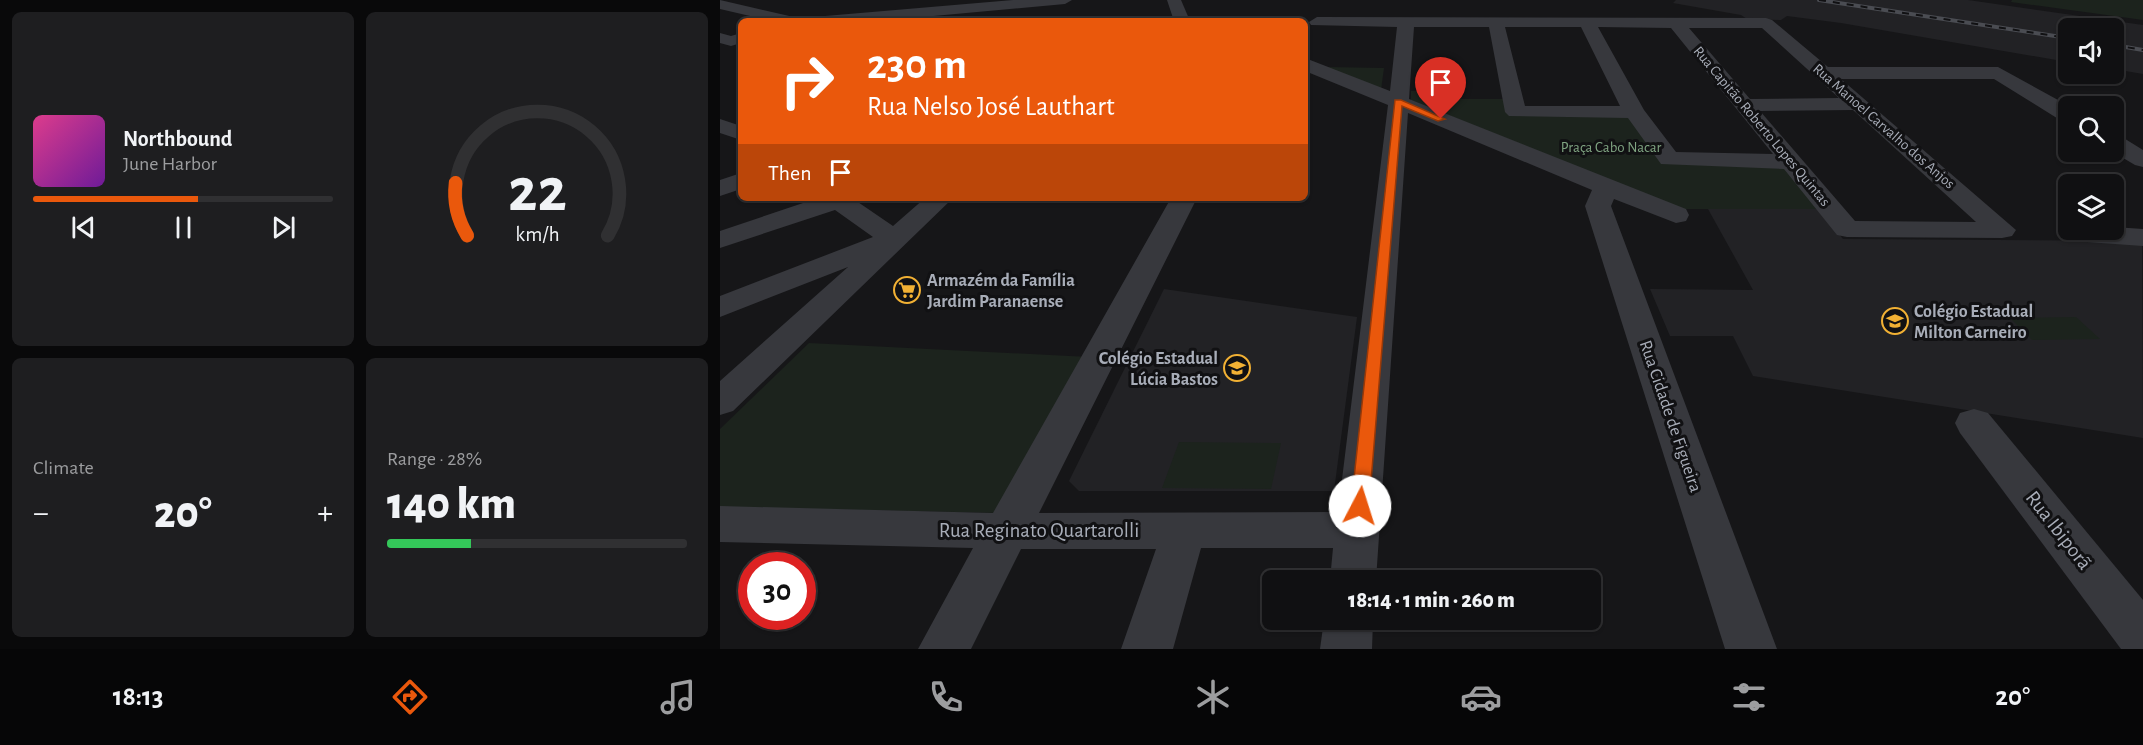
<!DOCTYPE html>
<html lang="en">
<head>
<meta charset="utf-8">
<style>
  body { margin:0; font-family:"Alegreya Sans",sans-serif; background:#1e1e20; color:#f1f3f6; height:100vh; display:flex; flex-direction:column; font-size:22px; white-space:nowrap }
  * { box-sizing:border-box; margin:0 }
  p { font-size:20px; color:#9c9d9f }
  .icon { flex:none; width:33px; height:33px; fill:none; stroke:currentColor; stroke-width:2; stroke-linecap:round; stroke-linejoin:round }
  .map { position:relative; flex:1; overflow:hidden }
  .drawer { display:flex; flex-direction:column; gap:12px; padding:12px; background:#09090a; width:720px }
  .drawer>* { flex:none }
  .hud { position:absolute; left:18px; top:18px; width:570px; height:183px; border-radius:9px; box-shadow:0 2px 4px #0004,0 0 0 2px #303032; background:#ea580c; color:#fff; overflow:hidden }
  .tools { position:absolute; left:1338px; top:18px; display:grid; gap:12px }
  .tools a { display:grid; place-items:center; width:66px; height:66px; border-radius:9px; background:#101012; box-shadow:0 2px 4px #0004,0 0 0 2px #303032; font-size:30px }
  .speed { position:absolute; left:18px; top:552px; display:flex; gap:12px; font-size:30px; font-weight:700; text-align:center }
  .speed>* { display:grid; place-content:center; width:78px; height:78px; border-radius:50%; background:#101012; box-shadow:0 2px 4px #0004,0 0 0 2px #303032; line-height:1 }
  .speed .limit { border:9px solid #d22; background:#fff; color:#111 }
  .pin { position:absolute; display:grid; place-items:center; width:51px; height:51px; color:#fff; margin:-62px -26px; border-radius:50% 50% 50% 0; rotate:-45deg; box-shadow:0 0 6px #0007 }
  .pin .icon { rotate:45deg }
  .me { position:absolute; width:66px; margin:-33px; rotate:5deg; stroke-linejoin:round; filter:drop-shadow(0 0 4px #0008) }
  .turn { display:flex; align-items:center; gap:21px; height:126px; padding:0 30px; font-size:27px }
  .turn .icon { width:78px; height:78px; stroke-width:2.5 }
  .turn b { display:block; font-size:42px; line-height:51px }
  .then { display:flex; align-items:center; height:57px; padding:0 30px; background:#0003; gap:12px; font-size:22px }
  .big { font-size:45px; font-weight:800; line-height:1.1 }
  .drawer .tile { flex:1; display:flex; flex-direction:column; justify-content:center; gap:9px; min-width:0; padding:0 21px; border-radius:9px; background:#1e1e20 }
  .drawer .dial { align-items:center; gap:0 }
  .dial svg { height:156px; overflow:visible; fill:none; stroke:#303032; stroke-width:7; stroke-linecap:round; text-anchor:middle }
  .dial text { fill:#f1f3f6; stroke:none }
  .song { display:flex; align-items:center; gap:18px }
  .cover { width:72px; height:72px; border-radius:9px; background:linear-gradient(135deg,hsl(330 70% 55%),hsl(280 70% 35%)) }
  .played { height:6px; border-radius:3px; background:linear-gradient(90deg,#ea580c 55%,#303032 55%) }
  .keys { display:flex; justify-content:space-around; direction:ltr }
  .heat { display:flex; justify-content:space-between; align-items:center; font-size:33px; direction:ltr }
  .charge { height:9px; border-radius:4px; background:linear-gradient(90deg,#34c759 28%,#303032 0) }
  .drawer .tiles { flex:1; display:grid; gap:12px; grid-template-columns:repeat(2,1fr) }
  .trip { position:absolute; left:542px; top:570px; width:339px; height:60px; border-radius:9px; background:#101012; box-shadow:0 2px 4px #0004,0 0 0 2px #303032; font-weight:800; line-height:60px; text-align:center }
  .menu { display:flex; height:96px; justify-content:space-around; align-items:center; background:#060607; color:#9c9d9f }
  .menu .icon { width:42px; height:42px }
  .menu .active { color:#ea580c }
  .menu b { font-size:27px; color:#f1f3f6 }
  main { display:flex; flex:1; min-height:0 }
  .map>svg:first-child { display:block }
  .built { fill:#222225 }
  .green { fill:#1c231d }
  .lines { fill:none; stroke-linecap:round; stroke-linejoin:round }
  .minor { fill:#37383d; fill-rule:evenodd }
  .rail-casing { stroke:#4a4c52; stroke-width:4 }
  .rail { stroke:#111113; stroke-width:2; stroke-dasharray:7; stroke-linecap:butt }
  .route { fill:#ea580c; stroke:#983908; stroke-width:1.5 }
  .labels { text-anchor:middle; stroke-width:6; stroke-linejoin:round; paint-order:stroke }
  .far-street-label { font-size:15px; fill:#a8adb8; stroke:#111113 }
  .far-park-label { font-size:15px; fill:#7fa381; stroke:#111113 }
  .poi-label { font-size:18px; font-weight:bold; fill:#a8adb8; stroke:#111113; text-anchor:start }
  .street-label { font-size:18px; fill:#a8adb8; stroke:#111113 }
  .near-street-label { font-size:21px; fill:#a8adb8; stroke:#111113 }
</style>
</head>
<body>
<main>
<section class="drawer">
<div class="tiles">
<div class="tile">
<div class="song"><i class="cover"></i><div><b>Northbound</b><p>June Harbor</p></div></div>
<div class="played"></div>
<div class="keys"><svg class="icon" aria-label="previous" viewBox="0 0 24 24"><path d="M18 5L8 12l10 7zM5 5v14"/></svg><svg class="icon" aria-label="pause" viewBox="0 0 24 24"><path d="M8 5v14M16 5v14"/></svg><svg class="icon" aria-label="next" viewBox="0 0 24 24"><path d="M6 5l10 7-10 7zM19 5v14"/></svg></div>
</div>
<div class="tile dial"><svg viewBox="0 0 100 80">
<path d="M14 69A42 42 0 1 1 86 69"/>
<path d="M14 69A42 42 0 0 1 8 42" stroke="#ea580c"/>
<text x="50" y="56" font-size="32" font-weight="700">22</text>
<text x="50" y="72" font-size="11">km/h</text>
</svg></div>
<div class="tile"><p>Climate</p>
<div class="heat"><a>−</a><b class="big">20°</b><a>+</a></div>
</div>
<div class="tile"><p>Range · 28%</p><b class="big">140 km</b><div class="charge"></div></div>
</div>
</section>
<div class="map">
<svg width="1423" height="649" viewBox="0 0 1423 649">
  <rect width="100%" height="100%" fill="#161618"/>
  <g class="built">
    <polygon points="956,0 1248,0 1423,25 1423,74 1394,69 1394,28 1348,28 1348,62 1121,23 1067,16 1061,20 1027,19 1021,15 953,3"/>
    <polygon points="988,209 1099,209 1123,239 1422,241 1423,438 1033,376 1013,336 950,336 930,289 1033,290"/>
    <polygon points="444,289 637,317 614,491 359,491 349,481"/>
  </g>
  <g class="green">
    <polygon points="1292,0 1423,0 1423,20 1291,2"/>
    <polygon points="606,67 664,68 661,90"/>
    <polygon points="691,91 738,91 738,99 788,99 791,114 908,116 942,162 1063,166 1099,209 962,209 691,100"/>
    <polygon points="1356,317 1380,339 1312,340 1290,318"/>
    <polygon points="89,343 369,357 282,513 0,507 0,429"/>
    <polygon points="459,442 561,443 551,489 442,488"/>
  </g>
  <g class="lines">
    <g class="minor">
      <polygon points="0,0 78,18 80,21 52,21 0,9"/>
      <polygon points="293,0 352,0 345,4 159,21 97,21 105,16"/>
      <polygon points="447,0 461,0 470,21 454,21"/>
      <path d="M597 17 1046 18 1052 20 1108 67H1278L1349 106 1348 121 1340 120 1274 79H1121L1296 230 1292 236 1282 238 1127 237 1117 235 1064 169 941 164 908 118 789 116 785 112 769 27H694L689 99 966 209 969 215 966 221 956 223 894 199 891 206 1057 649H1005L865 206 872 190 688 113 656 580H610L613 548H481L453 649H401L436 549H301L251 649H198L253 548 0 542V506L273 513 451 198H477L319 513 618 512 668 105 585 71V58L670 91 677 27 591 25 589 22ZM785 27H861L900 106H805ZM878 27 951 28 1053 154 956 152 924 110ZM969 28H1042L1119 98 1030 99ZM1133 110 1256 222 1135 221 1040 111Z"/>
      <polygon points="0,33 11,36 21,33 21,43 11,46 0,43"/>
      <polygon points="0,119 21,126 21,140 0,133"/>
      <polygon points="1394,135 1402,137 1423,150 1423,167 1415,165 1393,152"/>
      <polygon points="21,173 21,189 0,196 0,180"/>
      <polygon points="98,198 132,198 173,226 205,198 233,198 13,411 0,415 0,381 128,267 0,317 0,296 153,237 115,210 0,248 0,231"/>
      <polygon points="1394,227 1423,229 1423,246 1353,241 1349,235 1353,230 1394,230"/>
      <polygon points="1254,409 1268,413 1423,600 1423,649 1401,649 1240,433 1235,423 1240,413"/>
      <polygon points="604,620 653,620 652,649 600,649"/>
    </g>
    <defs>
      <g id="rail">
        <polyline points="1099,0 1348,38"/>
        <polyline points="1394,45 1423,50"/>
      </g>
    </defs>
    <use href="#rail" class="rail-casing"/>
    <use href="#rail" class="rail"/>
  </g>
  <polygon class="route" points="675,100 681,100 725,119 718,121 682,106 649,506 646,511 640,513 633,511 631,506"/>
  <defs>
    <symbol id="supermarket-ring" viewBox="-11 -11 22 22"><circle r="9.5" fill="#111113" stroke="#f2b134" stroke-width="1.5"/><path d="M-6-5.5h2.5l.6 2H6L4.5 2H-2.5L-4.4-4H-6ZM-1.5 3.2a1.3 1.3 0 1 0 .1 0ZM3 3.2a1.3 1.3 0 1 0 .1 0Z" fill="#f2b134"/></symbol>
    <symbol id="school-ring" viewBox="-11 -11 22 22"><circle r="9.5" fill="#111113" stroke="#f2b134" stroke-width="1.5"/><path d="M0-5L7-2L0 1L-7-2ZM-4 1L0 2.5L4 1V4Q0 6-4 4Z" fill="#f2b134"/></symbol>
  </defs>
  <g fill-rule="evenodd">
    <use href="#supermarket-ring" x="172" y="275" width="30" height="30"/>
    <use href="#school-ring" x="1160" y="306" width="30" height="30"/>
    <use href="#school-ring" x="502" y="353" width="30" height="30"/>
  </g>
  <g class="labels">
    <g class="far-street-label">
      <text transform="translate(1042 126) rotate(50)" y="5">Rua Capitão Roberto Lopes Quintas</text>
      <text transform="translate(1164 126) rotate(41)" y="5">Rua Manoel Carvalho dos Anjos</text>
    </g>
    <g class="far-park-label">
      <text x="891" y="152">Praça Cabo Nacar</text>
    </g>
    <g class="poi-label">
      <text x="207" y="286">Armazém da Família<tspan x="207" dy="21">Jardim Paranaense</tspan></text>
      <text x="1194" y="317">Colégio Estadual<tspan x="1194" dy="21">Milton Carneiro</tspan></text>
      <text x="498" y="364" text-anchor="end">Colégio Estadual<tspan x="498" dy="21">Lúcia Bastos</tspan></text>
    </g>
    <g class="street-label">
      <text transform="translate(951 416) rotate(71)" y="6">Rua Cidade de Figueira</text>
    </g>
    <g class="near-street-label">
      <text x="319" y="537">Rua Reginato Quartarolli</text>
      <text transform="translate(1339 530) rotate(52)" y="7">Rua Ibiporã</text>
    </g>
  </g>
</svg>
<div class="tools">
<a><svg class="icon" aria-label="sound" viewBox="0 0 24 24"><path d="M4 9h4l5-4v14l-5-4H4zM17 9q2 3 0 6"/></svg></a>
<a><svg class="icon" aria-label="search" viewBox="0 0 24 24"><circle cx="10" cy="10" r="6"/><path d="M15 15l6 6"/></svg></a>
<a><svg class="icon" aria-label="layers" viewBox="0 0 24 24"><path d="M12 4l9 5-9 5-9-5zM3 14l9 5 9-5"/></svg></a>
</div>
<div class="speed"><div class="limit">30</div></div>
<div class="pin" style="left:721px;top:119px;background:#d93025"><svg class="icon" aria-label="arrive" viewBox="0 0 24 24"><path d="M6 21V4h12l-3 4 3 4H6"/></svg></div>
<svg class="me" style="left:640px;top:506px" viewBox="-20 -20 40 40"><circle r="19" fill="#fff"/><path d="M0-13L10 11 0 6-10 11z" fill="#ea580c"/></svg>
<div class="trip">18:14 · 1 min · 260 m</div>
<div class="hud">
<div class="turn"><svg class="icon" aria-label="right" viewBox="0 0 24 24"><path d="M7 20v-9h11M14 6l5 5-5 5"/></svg><div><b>230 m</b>Rua Nelso José Lauthart</div></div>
<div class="then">Then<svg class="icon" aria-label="arrive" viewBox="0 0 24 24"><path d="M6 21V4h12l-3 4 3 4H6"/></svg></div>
</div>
</div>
</main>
<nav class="menu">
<b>18:13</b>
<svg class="icon active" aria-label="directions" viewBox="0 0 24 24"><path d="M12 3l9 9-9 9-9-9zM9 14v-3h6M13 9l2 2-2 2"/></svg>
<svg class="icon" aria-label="music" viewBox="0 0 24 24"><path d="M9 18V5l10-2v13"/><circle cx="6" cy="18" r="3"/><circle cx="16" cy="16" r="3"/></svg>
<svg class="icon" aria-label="phone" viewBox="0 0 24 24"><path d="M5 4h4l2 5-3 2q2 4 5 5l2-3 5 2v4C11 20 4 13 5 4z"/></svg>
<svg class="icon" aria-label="climate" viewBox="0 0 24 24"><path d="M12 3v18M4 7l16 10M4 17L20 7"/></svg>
<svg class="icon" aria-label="car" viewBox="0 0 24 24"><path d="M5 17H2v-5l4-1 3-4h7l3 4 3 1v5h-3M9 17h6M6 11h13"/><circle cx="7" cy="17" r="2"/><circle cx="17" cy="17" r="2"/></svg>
<svg class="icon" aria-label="filters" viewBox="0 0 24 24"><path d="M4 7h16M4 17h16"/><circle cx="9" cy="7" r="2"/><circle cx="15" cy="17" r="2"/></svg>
<b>20°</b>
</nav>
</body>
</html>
